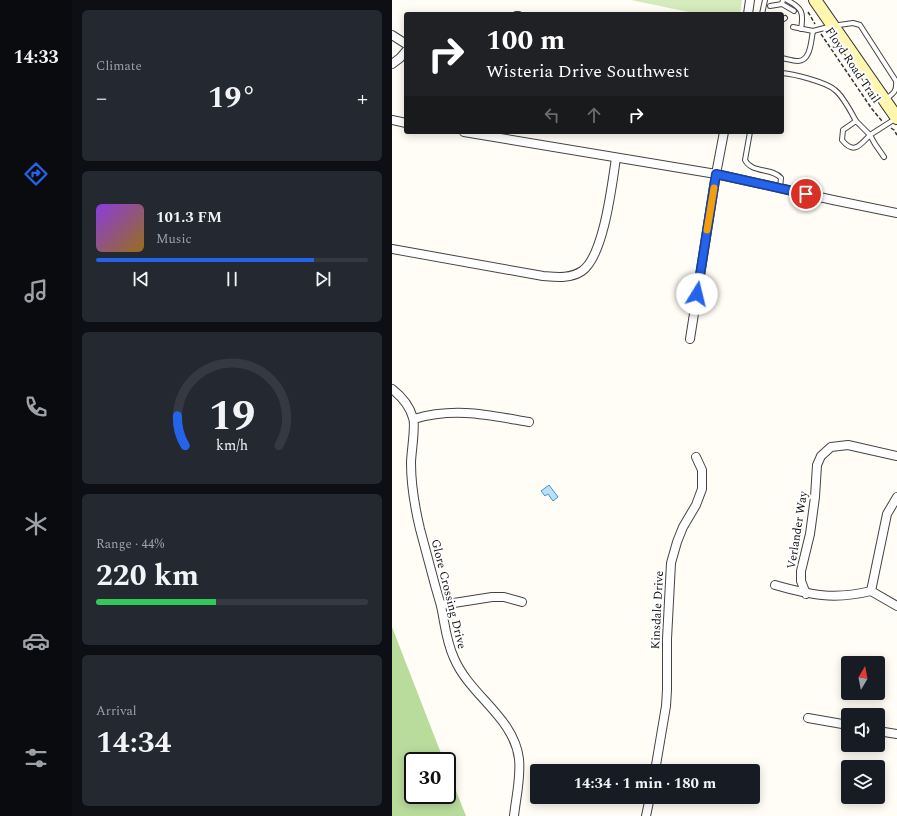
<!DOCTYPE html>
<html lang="en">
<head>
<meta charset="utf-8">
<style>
  body { margin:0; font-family:Spectral,serif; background:#242831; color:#f1f3f6; height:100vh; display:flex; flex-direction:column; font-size:15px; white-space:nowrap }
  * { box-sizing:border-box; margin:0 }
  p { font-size:13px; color:#9ea1a6 }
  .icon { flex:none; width:22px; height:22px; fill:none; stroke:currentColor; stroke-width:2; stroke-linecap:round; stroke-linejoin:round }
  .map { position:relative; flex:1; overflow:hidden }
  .sheet { display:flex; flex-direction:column; gap:10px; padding:10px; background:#0d0f14; width:320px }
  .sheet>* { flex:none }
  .top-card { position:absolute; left:12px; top:12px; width:380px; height:122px; border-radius:4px; box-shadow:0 2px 10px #0003; background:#202124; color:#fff; overflow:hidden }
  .needle { width:26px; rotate:10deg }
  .buttons { position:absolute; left:449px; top:656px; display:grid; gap:8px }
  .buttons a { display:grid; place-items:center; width:44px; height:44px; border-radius:4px; background:#171b24; box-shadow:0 2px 10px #0003; font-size:20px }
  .speed { position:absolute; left:12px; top:752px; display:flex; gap:8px; font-size:20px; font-weight:700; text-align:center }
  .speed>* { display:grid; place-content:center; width:52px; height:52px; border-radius:50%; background:#171b24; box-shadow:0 2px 10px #0003; line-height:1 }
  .speed .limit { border:2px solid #111; border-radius:6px; background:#fff; color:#111 }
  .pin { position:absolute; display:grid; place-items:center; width:34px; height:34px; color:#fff; margin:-17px; border:2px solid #fff; border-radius:50%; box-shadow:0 1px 4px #0007 }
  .me { position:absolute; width:44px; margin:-22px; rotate:9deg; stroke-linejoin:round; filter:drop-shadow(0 0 3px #0008) }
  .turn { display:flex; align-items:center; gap:14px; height:84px; padding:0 16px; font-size:18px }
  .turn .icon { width:52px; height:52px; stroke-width:2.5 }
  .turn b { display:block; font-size:28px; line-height:34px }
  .lanes { display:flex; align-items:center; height:38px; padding:0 16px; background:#0003; justify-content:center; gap:20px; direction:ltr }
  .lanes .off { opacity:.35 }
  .big { font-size:30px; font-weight:700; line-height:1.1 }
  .sheet .card { flex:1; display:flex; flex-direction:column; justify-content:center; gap:6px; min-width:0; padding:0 14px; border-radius:6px; background:#242831 }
  .sheet .dial { align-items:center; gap:0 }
  .dial svg { height:104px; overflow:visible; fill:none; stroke:#363941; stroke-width:7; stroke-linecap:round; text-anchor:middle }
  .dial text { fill:#f1f3f6; stroke:none }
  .song { display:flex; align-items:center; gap:12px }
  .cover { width:48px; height:48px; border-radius:6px; background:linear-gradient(135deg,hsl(270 70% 55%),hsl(40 70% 35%)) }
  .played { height:4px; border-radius:2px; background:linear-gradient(90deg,#2563eb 80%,#363941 80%) }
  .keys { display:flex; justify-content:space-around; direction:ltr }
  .heat { display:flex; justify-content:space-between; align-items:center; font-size:22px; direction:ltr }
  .charge { height:6px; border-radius:3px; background:linear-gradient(90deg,#34c759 44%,#363941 0) }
  .trip { position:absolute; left:138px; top:764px; width:230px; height:40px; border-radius:4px; background:#171b24; box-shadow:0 2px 10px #0003; font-weight:700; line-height:40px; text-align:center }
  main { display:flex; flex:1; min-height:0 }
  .dock { display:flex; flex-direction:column; width:72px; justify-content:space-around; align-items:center; background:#090b0e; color:#9ea1a6 }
  .dock .icon { width:28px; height:28px }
  .dock .on { color:#2563eb }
  .dock b { font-size:18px; color:#f1f3f6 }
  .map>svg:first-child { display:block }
  .green { fill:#d5ebbd }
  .forest { fill:#b9dc9c }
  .water { fill:#b9e0f7; stroke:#3f96cf }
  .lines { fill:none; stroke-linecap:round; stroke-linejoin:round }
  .service-casing { stroke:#444; stroke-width:6 }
  .minor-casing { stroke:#444; stroke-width:10 }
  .secondary-casing { stroke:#333; stroke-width:14 }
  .path { stroke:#333; stroke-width:1.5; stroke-dasharray:4 2; stroke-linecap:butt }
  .service { stroke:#fff; stroke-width:4 }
  .minor { stroke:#fff; stroke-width:8 }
  .secondary { stroke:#fff6b0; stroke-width:12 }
  .route-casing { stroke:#184099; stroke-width:10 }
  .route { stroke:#2563eb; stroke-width:7 }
  .slow { stroke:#f59e0b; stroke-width:7 }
  .labels { text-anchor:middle; stroke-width:4; stroke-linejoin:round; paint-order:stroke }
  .street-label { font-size:12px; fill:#111; stroke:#fff }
</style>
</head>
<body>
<main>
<nav class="dock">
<b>14:33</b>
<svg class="icon on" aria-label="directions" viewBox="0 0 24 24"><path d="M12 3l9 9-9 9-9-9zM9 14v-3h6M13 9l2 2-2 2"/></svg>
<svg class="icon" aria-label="music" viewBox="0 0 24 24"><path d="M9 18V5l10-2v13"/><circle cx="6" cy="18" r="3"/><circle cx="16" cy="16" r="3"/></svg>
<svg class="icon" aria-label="phone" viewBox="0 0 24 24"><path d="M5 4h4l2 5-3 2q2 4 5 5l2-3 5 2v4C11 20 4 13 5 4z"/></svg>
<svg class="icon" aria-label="climate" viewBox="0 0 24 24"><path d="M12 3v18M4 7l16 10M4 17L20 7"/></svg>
<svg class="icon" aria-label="car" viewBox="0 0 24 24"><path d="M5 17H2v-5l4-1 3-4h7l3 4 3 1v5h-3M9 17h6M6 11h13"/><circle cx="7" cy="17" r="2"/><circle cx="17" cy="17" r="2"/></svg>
<svg class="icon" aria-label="filters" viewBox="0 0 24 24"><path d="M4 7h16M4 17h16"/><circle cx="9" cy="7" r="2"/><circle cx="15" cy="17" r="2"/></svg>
</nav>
<section class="sheet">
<div class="card"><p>Climate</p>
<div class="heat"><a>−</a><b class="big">19°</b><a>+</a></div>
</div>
<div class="card">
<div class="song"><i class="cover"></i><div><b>101.3 FM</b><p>Music</p></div></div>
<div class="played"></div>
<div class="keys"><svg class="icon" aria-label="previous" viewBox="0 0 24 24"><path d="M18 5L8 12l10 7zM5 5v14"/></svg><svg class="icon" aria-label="pause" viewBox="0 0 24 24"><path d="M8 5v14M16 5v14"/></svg><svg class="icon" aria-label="next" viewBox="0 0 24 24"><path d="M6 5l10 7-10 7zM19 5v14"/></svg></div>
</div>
<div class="card dial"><svg viewBox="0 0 100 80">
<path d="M14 69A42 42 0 1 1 86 69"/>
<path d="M14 69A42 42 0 0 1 8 46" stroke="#2563eb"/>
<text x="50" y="56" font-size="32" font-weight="700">19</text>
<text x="50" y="72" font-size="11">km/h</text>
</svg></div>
<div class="card"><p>Range · 44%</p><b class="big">220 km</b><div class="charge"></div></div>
<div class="card"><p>Arrival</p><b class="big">14:34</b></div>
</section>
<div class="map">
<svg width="505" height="816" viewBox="0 0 505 816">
  <rect width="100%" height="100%" fill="#fffdf5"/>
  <polygon class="green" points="239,0 350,0 348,14 306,14"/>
  <polygon class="forest" points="0,627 52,761 21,761 21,795 55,795 55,768 74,816 0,816"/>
  <polygon class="water" points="157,485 166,497 161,501 156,494 153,496 149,491"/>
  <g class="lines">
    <defs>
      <g id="service">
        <path d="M395 0C410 8 412 12 409 29"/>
        <polyline points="390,4 402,11"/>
        <polyline points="378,6 390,4 391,0"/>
        <polyline points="124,14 127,14"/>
        <polyline points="370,14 373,0"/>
        <polyline points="390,20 393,18"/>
        <path d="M401 27 421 31 440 26 461 23 468 25 504 81C505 91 502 93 494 99"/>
        <path d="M390 58C395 59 401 61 406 61 419 61 419 40 421 31"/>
        <path d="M390 73C402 74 434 82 443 90 451 96 459 112 464 121"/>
        <path d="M358 132 353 160C360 174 380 167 389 178L388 188"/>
        <path d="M492 157 483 144 478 135C468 145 462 155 450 140L451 130 464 121 478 135 503 119"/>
      </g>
      <g id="minor">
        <polyline points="356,14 358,0"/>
        <polyline points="0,35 14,44"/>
        <polyline points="0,64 8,58 14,51"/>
        <polyline points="0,120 14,123"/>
        <polyline points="72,132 324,174 441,200 505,213"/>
        <path d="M0 249 151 276C164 277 178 279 190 271 212 256 220 184 224 158"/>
        <polyline points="298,339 324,174 332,132"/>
        <path d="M0 389C9 396 18 407 21 418 24 425 19 453 19 463 19 485 23 508 28 529 33 548 38 567 43 585 45 592 47 599 49 606 53 624 54 641 62 658 78 696 122 717 127 759 129 778 124 797 122 816"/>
        <path d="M22 419C63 407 96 415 137 422"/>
        <path d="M383 585C418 595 442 600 479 591"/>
        <polyline points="479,591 495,514 505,497"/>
        <polyline points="479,591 505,606"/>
        <polyline points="414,594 409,581 409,571 418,534 423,497 425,465 429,456 439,447 456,445 505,456"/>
        <polyline points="49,605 100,597 112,597 130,602"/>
        <polyline points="416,718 456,725"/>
        <polyline points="486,731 505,734"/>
        <polyline points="263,771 274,706 275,690 275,639 279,563 285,542 291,527 304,505 310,489 310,470 304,457"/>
        <polyline points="254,816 258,797"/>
      </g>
      <polyline id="secondary" points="423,0 505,118"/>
    </defs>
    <use href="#service" class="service-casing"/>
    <use href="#minor" class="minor-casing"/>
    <use href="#secondary" class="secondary-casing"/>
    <g class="path">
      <polyline points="416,12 423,24"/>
      <polyline points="429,34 480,109 490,121"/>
      <polyline points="499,128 502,130 505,135"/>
    </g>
    <use href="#service" class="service"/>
    <use href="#minor" class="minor"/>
    <use href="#secondary" class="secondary"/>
  </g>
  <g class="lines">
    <defs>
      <polyline id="route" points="305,294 324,174 414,194"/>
    </defs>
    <use href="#route" class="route-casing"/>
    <use href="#route" class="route"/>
    <polyline class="slow" points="315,230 322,188"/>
  </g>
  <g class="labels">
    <g class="street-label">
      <text transform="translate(461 65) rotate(56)" y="4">Floyd Road Trail</text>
      <text transform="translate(405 530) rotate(-81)" y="4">Verlander Way</text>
      <text transform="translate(57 594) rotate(76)" y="4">Glore Crossing Drive</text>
      <text transform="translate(265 610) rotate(-87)" y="4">Kinsdale Drive</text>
    </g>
  </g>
</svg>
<div class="buttons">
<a><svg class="needle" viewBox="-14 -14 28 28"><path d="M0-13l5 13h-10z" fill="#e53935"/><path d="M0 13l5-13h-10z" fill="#9ea1a6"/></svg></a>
<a><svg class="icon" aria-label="sound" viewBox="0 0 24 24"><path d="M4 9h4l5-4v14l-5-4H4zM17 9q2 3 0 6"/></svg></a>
<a><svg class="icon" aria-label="layers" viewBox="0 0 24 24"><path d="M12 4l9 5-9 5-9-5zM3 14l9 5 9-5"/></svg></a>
</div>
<div class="speed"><div class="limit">30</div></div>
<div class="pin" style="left:414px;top:194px;background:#d93025"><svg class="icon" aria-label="arrive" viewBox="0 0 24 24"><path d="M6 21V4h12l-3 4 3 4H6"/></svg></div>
<svg class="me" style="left:305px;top:294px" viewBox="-20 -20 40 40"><circle r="19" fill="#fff"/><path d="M0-13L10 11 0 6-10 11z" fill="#2563eb"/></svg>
<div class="trip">14:34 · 1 min · 180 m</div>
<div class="top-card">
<div class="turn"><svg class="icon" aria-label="right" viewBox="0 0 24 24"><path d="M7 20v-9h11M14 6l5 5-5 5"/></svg><div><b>100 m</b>Wisteria Drive Southwest</div></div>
<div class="lanes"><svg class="icon off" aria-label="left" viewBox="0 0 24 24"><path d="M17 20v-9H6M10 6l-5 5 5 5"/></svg><svg class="icon off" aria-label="ahead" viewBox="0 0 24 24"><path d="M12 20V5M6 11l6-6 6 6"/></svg><svg class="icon" aria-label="right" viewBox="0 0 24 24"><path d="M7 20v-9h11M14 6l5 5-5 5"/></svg></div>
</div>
</div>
</main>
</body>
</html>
